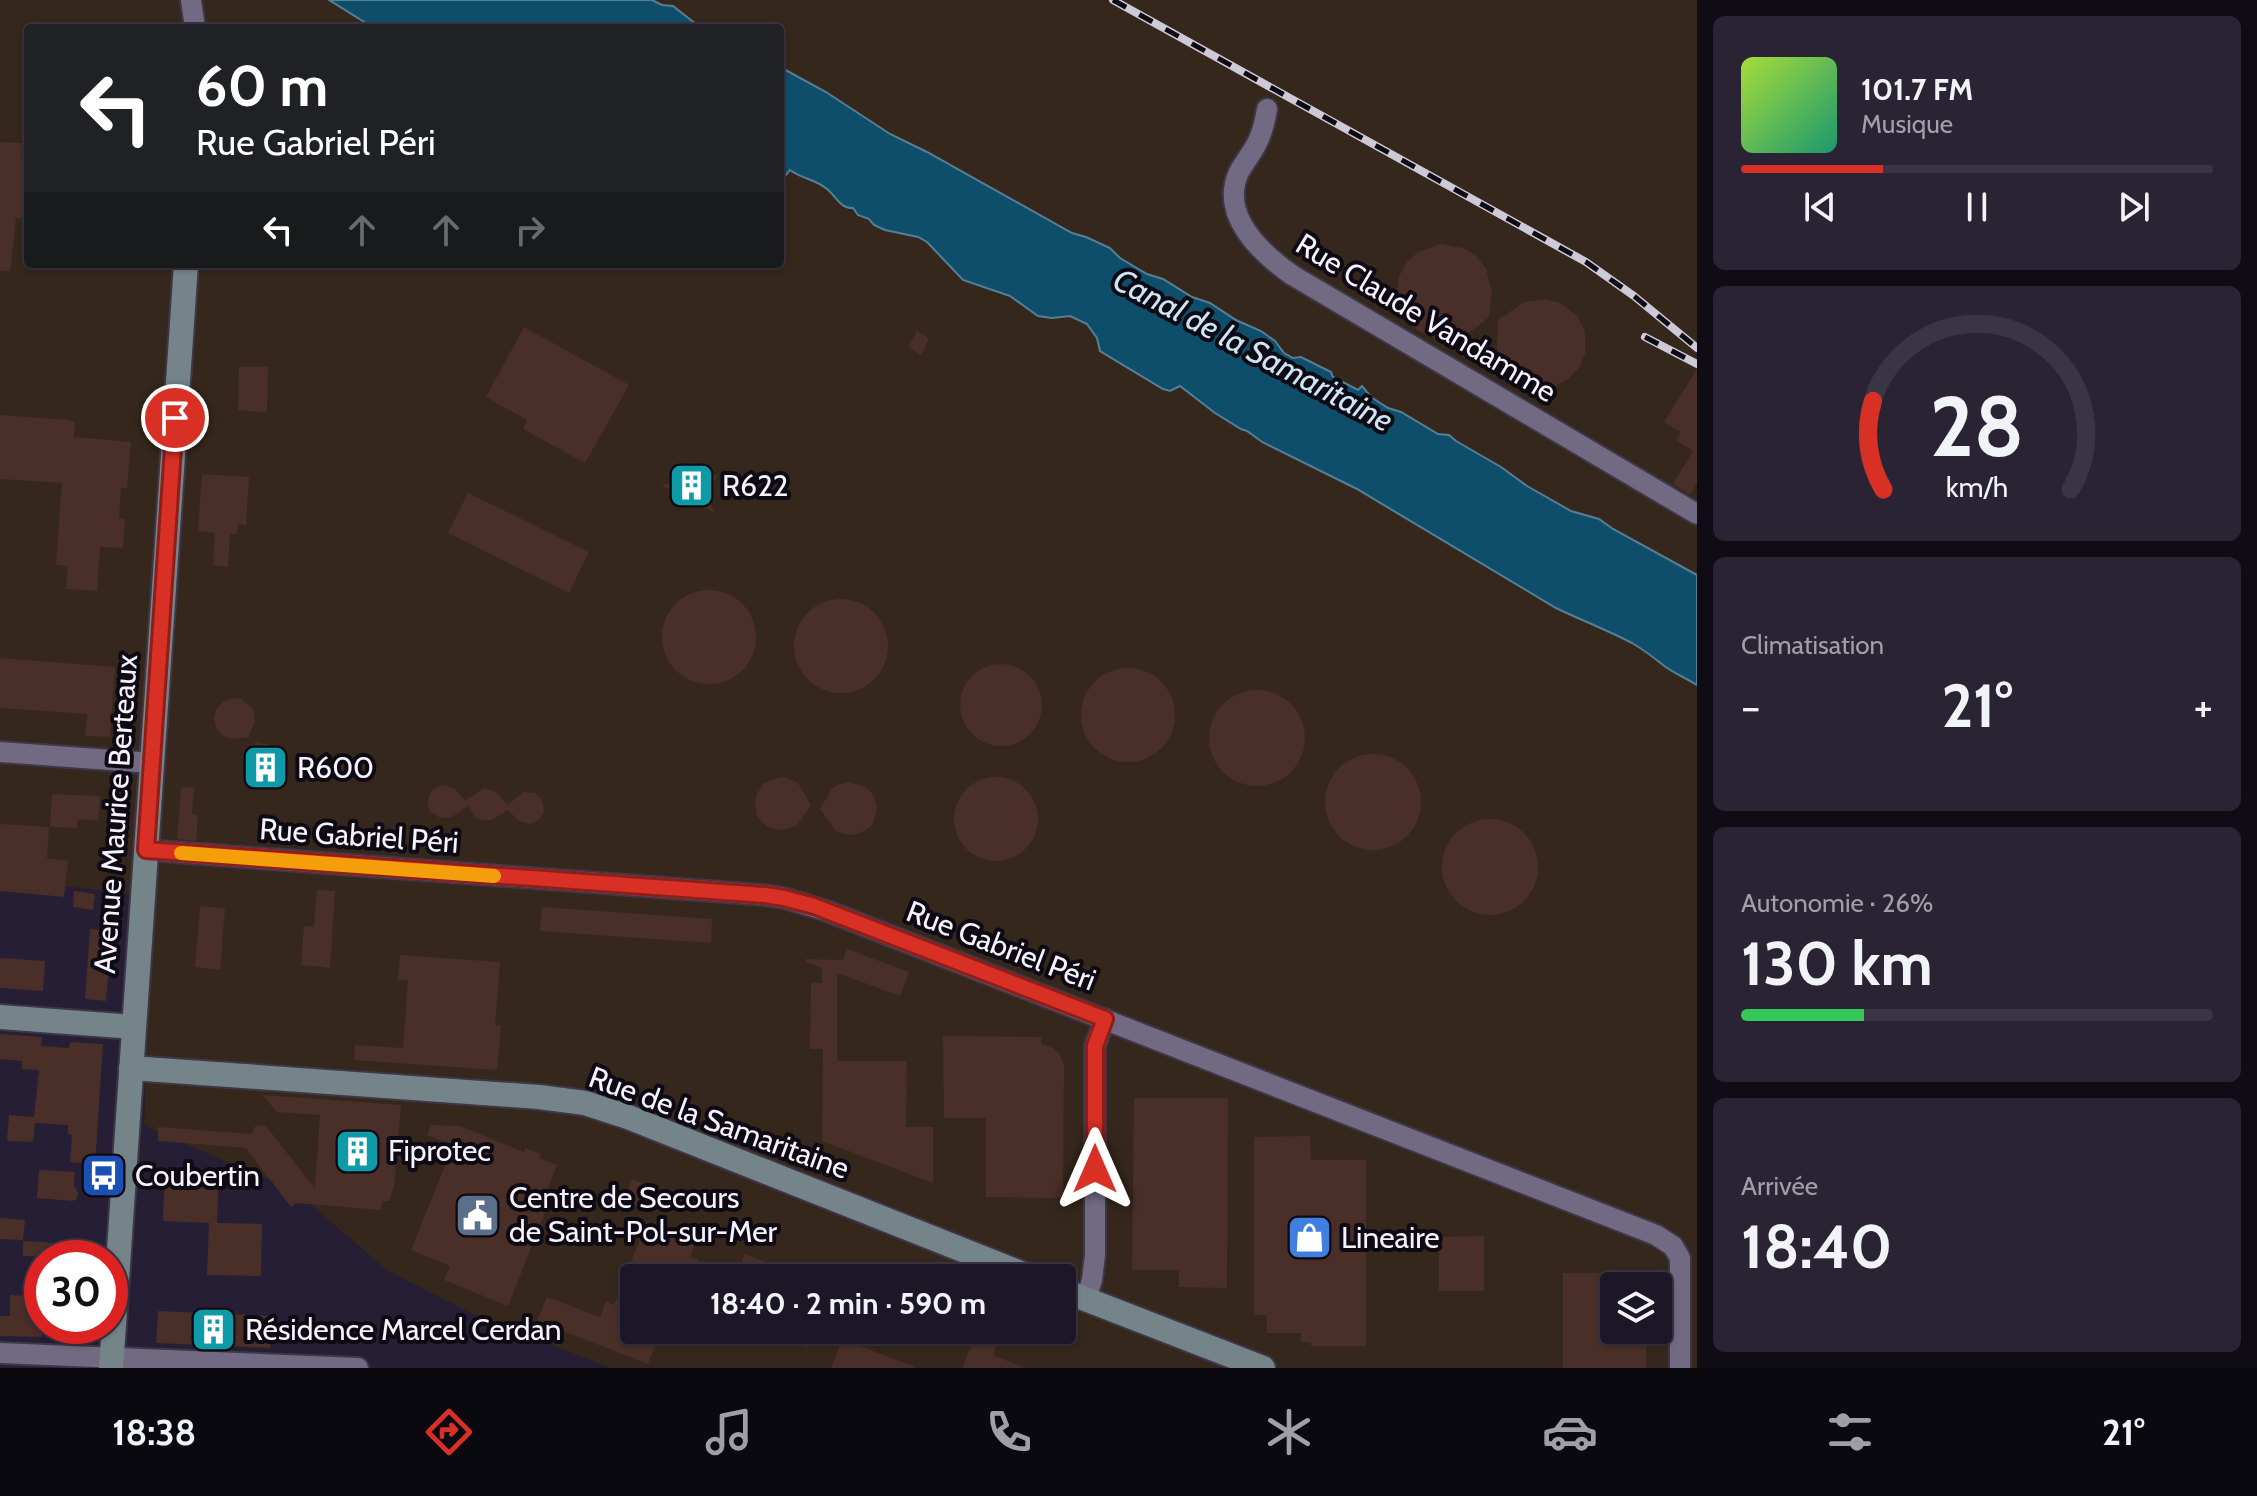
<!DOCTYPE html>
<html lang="fr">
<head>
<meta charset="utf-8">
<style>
  body { margin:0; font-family:Cabin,sans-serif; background:#292333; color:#f1f3f6; height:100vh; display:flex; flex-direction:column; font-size:30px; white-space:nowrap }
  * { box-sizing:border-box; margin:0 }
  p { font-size:26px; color:#a09fa7 }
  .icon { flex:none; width:44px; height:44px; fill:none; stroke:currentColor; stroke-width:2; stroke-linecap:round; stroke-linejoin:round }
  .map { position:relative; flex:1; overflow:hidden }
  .side { display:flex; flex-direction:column; gap:16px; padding:16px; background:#0f0c15; width:560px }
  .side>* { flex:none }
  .hud { position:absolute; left:24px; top:24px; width:760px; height:244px; border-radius:8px; box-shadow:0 2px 6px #0004,0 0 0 2px #3a3544; background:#202124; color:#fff; overflow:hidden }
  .buttons { position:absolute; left:1600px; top:1272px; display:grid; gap:16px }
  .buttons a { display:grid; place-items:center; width:72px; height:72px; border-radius:8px; background:#1c1627; box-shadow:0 2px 6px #0004,0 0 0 2px #3a3544; font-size:40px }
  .speed { position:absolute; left:24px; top:1240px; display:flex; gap:16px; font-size:40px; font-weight:700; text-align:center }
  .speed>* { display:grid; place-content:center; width:104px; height:104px; border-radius:50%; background:#1c1627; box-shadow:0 2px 6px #0004,0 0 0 2px #3a3544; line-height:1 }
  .speed .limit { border:12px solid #d22; background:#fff; color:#111 }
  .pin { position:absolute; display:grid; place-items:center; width:68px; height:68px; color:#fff; margin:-34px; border:4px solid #fff; border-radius:50%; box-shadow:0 2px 8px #0007 }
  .me { position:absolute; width:88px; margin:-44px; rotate:0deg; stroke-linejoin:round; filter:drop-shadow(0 0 6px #0008) }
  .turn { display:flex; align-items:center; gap:28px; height:168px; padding:0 40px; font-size:36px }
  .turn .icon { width:104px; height:104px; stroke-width:2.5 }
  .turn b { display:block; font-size:56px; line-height:68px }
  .lanes { display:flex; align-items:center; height:76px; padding:0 40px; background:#0003; justify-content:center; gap:40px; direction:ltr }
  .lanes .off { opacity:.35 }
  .big { font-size:60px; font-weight:700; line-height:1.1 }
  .side .tile { flex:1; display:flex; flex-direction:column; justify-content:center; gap:12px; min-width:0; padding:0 28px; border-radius:12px; background:#292333 }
  .side .dial { align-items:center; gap:0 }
  .dial svg { height:208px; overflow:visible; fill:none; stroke:#3a3544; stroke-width:7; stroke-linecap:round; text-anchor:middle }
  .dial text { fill:#f1f3f6; stroke:none }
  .song { display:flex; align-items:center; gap:24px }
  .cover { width:96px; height:96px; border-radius:12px; background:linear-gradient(135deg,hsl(80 70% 55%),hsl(160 70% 35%)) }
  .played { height:8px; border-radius:4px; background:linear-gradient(90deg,#d93025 30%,#3a3544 30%) }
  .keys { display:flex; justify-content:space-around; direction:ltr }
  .heat { display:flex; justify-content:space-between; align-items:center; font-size:44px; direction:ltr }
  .charge { height:12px; border-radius:6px; background:linear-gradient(90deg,#34c759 26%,#3a3544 0) }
  .trip { position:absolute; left:620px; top:1264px; width:456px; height:80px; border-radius:8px; background:#1c1627; box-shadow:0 2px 6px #0004,0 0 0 2px #3a3544; font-weight:700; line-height:80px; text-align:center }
  .tab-bar { display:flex; height:128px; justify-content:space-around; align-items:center; background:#0b0910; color:#a09fa7 }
  .tab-bar .icon { width:56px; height:56px }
  .tab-bar .active { color:#d93025 }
  .tab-bar b { font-size:36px; color:#f1f3f6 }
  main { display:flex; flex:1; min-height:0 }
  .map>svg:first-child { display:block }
  .industrial { fill:#35271b; fill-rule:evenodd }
  .water { fill:#0f4e6b; stroke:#547f97; stroke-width:2 }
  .building { fill:#492f28 }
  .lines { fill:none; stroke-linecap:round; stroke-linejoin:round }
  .street-casing { stroke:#3d3748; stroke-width:24 }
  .secondary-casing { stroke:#3d3748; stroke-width:28 }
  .street { stroke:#726a83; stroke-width:20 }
  .secondary { stroke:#748489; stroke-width:24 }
  .rail-casing { stroke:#cec9d7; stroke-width:8 }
  .rail { stroke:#0e0a14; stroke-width:5; stroke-dasharray:15; stroke-linecap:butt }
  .route-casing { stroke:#8d1f18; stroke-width:20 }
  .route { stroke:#d93025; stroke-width:14 }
  .slow { stroke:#f59e0b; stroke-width:14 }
  .labels { text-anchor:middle; stroke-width:8; stroke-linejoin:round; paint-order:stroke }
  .street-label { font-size:30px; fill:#f6f2fe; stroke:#0e0a14 }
  .poi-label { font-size:30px; fill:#f6f2fe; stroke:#0e0a14; text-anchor:start }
  .water-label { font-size:32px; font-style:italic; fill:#cee6f4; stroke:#0e0a14 }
</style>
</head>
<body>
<main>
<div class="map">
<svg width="1697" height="1368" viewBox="0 0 1697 1368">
  <rect width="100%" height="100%" fill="#261e34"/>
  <path class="industrial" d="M0 0H1697V1368H611L477 1316 388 1271 295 1191 144 1126 152 896 0 879ZM28 28H780V264H28ZM634 1278H1062V1330H634ZM1614 1286H1658V1330H1614Z"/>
  <g class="water">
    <polygon points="329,0 652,0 662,5 673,6 701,28 374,28"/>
    <path d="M780 67 826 92 890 134 927 152 1072 233 1086 237 1110 248 1120 258 1147 274 1163 279 1192 297 1210 303 1236 320 1261 331 1275 341 1284 353 1293 358 1301 357 1331 372 1333 377 1358 390 1362 386 1371 397 1388 408 1401 412 1438 434 1449 435 1456 441 1501 467 1527 486 1571 511 1599 519 1613 529 1697 575V685C1686 678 1673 673 1663 665 1653 657 1644 650 1632 643 1607 630 1581 620 1556 608L1357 489 1262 442 1247 431 1241 429 1215 413 1180 386 1170 391 1163 389 1100 351 1097 338 1087 324 1070 316 1052 318 1038 316 1010 296 963 280 927 242 918 237 885 230 874 225 869 219 858 215 853 208C839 208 837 197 827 189 815 179 802 179 790 170L786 175 780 172Z"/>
  </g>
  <g class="building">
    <polygon points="0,142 22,143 21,158 28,159 28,219 16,218 10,271 0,271"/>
    <polygon points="1440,244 1463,248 1476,256 1486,269 1492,292 1489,317 1470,332 1448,339 1431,337 1417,330 1402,313 1397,298 1399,276 1407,262 1418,252"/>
    <polygon points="1546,299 1560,303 1578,317 1585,331 1585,354 1579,368 1568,379 1555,386 1532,387 1512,377 1502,365 1497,351 1498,320 1524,302"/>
    <polygon points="524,327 629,385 585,463 523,429 527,420 486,397"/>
    <polygon points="917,331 929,338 923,352 920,355 908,347"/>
    <polygon points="239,367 268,367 267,413 238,410"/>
    <polygon points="1697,369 1697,483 1690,495 1673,484 1693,451 1676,440 1681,432 1664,422"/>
    <polygon points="0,415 68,420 75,422 74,437 131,442 127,488 121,488 119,518 125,519 123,548 100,547 97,591 66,589 68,566 56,565 62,483 0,479"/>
    <polygon points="690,462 717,476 707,496 715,513 661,485 678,482"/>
    <polygon points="202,474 249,477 246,525 238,524 237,534 230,534 228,567 213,565 215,533 198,531"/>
    <polygon points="468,493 589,552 569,593 448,533"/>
    <circle cx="709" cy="637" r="47"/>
    <circle cx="841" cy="646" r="47"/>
    <polygon points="0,658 115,667 110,737 85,736 87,714 0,708"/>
    <circle cx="1001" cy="705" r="41"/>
    <circle cx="1128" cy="715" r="47"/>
    <circle cx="1257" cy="738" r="48"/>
    <polygon points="232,698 241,699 253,709 255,722 248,737 231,739 222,735 217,729 214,719 216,709 223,702"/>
    <polygon points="255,742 280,747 277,756 280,760 279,777 274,782 251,781"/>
    <circle cx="1373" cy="802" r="48"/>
    <circle cx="996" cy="819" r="42"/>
    <polygon points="784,777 798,783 811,805 798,824 791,828 780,830 768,827 762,822 757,816 755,801 757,794 763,784 777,778"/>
    <polygon points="849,782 863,786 869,790 874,796 877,807 876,814 872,825 866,830 855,835 843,834 836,831 820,809 831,790 837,785"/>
    <polygon points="442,785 454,788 465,801 484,788 496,792 508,805 523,792 535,793 542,800 544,812 539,820 531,824 519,821 508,810 492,820 480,820 475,817 468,806 452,817 440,818 430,811 427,803 431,791"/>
    <polygon points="181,787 194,788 192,814 198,815 196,841 177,839"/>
    <polygon points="52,794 100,796 98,821 77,819 77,828 50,827"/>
    <circle cx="1490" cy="867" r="48"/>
    <polygon points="0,824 49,827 47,858 68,861 64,897 0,891"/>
    <polygon points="317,890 335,891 330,968 301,965 304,926 314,927"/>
    <polygon points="74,891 95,894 93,910 73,907"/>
    <polygon points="200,906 225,908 220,970 195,967"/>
    <polygon points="542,907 712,919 711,943 540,931"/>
    <polygon points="90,929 112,931 106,1001 85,999"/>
    <polygon points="847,949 909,972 900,996 837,973 837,1061 907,1061 906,1127 933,1127 933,1183 822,1141 823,1049 810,1049 811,983 822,983 822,968 806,962 806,959 843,960"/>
    <polygon points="400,955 500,962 495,1025 501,1026 497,1070 354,1060 355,1045 403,1048 408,980 398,980"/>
    <polygon points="0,958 45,961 43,991 0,988"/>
    <polygon points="0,1034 42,1037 41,1046 69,1048 70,1042 103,1044 95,1164 70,1162 72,1135 68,1134 68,1125 35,1123 33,1142 7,1141 9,1115 34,1117 39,1070 22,1069 22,1061 0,1059"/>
    <polygon points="943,1036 1041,1037 1041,1044 1053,1048 1060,1055 1064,1066 1063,1198 986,1197 986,1118 944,1118"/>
    <polygon points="262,1095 401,1105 394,1186 389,1201 382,1201 381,1210 296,1203 291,1207 246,1148 158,1141 158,1127 252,1134 256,1125 266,1126 315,1189 320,1115 277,1112"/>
    <polygon points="1134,1098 1228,1098 1227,1288 1179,1287 1179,1270 1132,1270"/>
    <polygon points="431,1125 460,1126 524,1152 525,1148 541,1154 539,1158 557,1165 541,1205 547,1208 508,1306 444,1280 450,1266 411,1250 453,1146 427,1135"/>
    <polygon points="1310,1136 1311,1160 1366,1160 1366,1346 1311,1346 1311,1342 1301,1342 1301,1333 1267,1333 1267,1315 1254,1315 1254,1137"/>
    <polygon points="165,1168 219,1170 217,1223 262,1224 261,1276 207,1275 209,1223 163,1221"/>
    <polygon points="39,1170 75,1172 74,1185 78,1193 77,1199 72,1201 37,1198"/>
    <polygon points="632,1179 647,1185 637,1209 623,1203"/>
    <polygon points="0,1218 25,1220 23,1240 0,1239"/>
    <polygon points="647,1222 696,1241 690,1257 698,1260 693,1273 685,1270 682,1278 634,1278 634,1330 661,1330 648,1364 537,1321 547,1297 600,1317 606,1301 614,1305"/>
    <polygon points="1484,1236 1484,1291 1439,1291 1439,1237"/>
    <polygon points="23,1241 90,1245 89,1258 23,1256"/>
    <polygon points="745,1254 804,1277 803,1278 735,1278"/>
    <polygon points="1563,1273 1614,1273 1614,1330 1630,1330 1630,1337 1646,1337 1646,1368 1563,1368"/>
    <polygon points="27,1288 42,1289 42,1337 0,1336 0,1316 10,1316 10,1295 26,1296"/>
    <polygon points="158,1311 272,1316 270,1348 156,1343"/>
    <polygon points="799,1330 814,1330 807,1348 794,1342"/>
    <polygon points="976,1334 998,1342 993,1355 1025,1368 962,1368"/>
    <polygon points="842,1339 915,1367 914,1368 831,1368"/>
  </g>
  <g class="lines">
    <defs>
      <g id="street">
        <polyline points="191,0 195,28"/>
        <path d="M1267 109C1265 122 1262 134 1256 145 1251 154 1244 163 1239 172 1219 215 1261 253 1292 275L1697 514"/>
        <polyline points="0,752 152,763"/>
        <polyline points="146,850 765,895 784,898 827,911 1656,1235 1673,1246 1680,1258 1680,1368"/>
        <polyline points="1086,1299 1092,1280 1095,1255 1095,1046 1105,1019"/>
        <polyline points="0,1353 358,1368"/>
      </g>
      <g id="secondary">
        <polyline points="0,1017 134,1027"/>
        <polyline points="131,1068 539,1097 585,1103 628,1117 1033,1278"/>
        <polyline points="1062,1290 1263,1368"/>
        <polyline points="111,1368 186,264"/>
      </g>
    </defs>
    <use href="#street" class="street-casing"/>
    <use href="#secondary" class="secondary-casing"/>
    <use href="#street" class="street"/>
    <use href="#secondary" class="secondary"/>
    <defs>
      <g id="rail">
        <polyline points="1113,0 1586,262 1634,296 1697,348"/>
        <polyline points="1645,337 1697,364"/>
      </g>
    </defs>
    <use href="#rail" class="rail-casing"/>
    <use href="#rail" class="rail"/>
  </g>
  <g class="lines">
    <defs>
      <polyline id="route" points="175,418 146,850 765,895 784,898 814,906 1105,1019 1095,1046 1095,1169"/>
    </defs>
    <use href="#route" class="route-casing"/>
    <use href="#route" class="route"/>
    <polyline class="slow" points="181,853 494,876"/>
  </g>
  <defs>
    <symbol id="building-square" viewBox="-11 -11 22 22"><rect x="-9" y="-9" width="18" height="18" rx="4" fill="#0f9aa8" stroke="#0e0a14"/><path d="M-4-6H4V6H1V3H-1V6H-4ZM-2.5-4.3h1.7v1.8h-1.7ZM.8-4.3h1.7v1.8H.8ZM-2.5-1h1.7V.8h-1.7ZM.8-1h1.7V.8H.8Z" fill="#fff"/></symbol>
    <symbol id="bus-square" viewBox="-11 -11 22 22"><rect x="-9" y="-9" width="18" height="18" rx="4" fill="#1a4fb4" stroke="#0e0a14"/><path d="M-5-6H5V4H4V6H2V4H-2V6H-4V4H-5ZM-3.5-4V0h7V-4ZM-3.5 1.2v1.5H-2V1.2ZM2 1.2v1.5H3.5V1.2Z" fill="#fff"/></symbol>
    <symbol id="civic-square" viewBox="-11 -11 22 22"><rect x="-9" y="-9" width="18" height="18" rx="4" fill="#5c6f8a" stroke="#0e0a14"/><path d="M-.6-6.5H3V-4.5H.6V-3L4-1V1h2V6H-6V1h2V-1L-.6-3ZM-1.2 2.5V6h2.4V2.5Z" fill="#fff"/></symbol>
    <symbol id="shop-square" viewBox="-11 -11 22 22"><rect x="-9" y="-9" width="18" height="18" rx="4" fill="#3f7fe0" stroke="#0e0a14"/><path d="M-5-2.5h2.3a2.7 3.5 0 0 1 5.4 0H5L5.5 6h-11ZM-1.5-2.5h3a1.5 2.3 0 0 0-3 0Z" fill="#fff"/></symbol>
  </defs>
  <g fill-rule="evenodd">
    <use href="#building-square" x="666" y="460" width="51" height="51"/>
    <use href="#building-square" x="240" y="742" width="51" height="51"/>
    <use href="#building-square" x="332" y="1126" width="51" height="51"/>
    <use href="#bus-square" x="78" y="1150" width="51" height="51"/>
    <use href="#civic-square" x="452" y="1190" width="51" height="51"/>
    <use href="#shop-square" x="1284" y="1212" width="51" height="51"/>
    <use href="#building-square" x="188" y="1304" width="51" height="51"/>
  </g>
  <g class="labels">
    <g class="street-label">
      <text transform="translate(1426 318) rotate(31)" y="10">Rue Claude Vandamme</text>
      <text transform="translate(116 814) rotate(-86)" y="10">Avenue Maurice Berteaux</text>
      <text transform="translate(359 836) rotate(4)" y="10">Rue Gabriel Péri</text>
      <text transform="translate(1001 946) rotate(21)" y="10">Rue Gabriel Péri</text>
      <text transform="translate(719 1123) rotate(20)" y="10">Rue de la Samaritaine</text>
    </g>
    <g class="poi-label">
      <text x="722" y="496">R622</text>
      <text x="297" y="778">R600</text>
      <text x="388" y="1161">Fiprotec</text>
      <text x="135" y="1186">Coubertin</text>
      <text x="509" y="1208">Centre de Secours<tspan x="509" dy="34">de Saint-Pol-sur-Mer</tspan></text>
      <text x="1341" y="1248">Lineaire</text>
      <text x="245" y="1340">Résidence Marcel Cerdan</text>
    </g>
    <g class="water-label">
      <text transform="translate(1253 350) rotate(28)" y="11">Canal de la Samaritaine</text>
    </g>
  </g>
</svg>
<div class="buttons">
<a><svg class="icon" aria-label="layers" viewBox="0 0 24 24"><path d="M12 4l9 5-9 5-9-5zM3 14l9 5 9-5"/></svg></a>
</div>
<div class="speed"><div class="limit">30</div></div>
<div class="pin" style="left:175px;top:418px;background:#d93025"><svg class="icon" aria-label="arrive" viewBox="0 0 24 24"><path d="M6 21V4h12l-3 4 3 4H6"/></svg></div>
<svg class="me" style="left:1095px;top:1169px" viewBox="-20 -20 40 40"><path d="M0-17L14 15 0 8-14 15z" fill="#d93025" stroke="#fff" stroke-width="4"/></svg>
<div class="trip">18:40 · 2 min · 590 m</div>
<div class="hud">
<div class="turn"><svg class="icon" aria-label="left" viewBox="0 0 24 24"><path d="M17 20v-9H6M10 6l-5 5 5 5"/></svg><div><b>60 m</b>Rue Gabriel Péri</div></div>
<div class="lanes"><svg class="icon" aria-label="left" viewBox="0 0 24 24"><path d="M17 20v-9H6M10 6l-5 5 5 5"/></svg><svg class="icon off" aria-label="ahead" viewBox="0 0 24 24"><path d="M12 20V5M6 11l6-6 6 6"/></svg><svg class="icon off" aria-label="ahead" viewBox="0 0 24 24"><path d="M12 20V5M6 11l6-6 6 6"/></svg><svg class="icon off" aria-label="right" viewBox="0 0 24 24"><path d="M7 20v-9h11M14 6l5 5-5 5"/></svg></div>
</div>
</div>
<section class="side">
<div class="tile">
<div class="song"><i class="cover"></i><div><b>101.7 FM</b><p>Musique</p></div></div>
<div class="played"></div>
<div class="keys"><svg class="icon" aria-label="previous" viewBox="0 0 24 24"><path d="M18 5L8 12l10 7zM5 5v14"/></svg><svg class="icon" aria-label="pause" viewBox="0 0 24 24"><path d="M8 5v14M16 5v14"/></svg><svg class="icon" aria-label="next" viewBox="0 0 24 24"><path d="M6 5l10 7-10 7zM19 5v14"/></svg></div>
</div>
<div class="tile dial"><svg viewBox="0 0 100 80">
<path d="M14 69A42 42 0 1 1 86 69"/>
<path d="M14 69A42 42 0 0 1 10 35" stroke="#d93025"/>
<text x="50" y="56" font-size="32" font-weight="700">28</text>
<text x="50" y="72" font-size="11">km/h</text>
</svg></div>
<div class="tile"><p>Climatisation</p>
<div class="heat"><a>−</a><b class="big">21°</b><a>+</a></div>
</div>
<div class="tile"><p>Autonomie · 26%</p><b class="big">130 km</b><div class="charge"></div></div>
<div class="tile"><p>Arrivée</p><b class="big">18:40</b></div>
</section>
</main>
<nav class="tab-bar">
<b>18:38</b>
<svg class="icon active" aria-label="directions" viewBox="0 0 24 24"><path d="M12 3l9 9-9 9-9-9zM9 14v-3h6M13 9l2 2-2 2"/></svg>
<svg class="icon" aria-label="music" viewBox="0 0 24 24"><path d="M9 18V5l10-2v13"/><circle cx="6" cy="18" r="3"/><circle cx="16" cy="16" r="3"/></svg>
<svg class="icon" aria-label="phone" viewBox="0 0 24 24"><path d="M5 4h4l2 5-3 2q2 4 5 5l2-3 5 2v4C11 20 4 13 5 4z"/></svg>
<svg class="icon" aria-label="climate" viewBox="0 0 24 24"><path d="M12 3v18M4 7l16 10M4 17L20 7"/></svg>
<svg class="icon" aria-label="car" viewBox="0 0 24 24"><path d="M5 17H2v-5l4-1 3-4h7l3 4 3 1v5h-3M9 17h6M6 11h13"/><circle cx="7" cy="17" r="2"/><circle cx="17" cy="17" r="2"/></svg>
<svg class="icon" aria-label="filters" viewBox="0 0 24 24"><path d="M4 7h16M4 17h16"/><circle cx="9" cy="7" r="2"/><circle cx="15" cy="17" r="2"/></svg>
<b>21°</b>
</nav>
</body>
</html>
